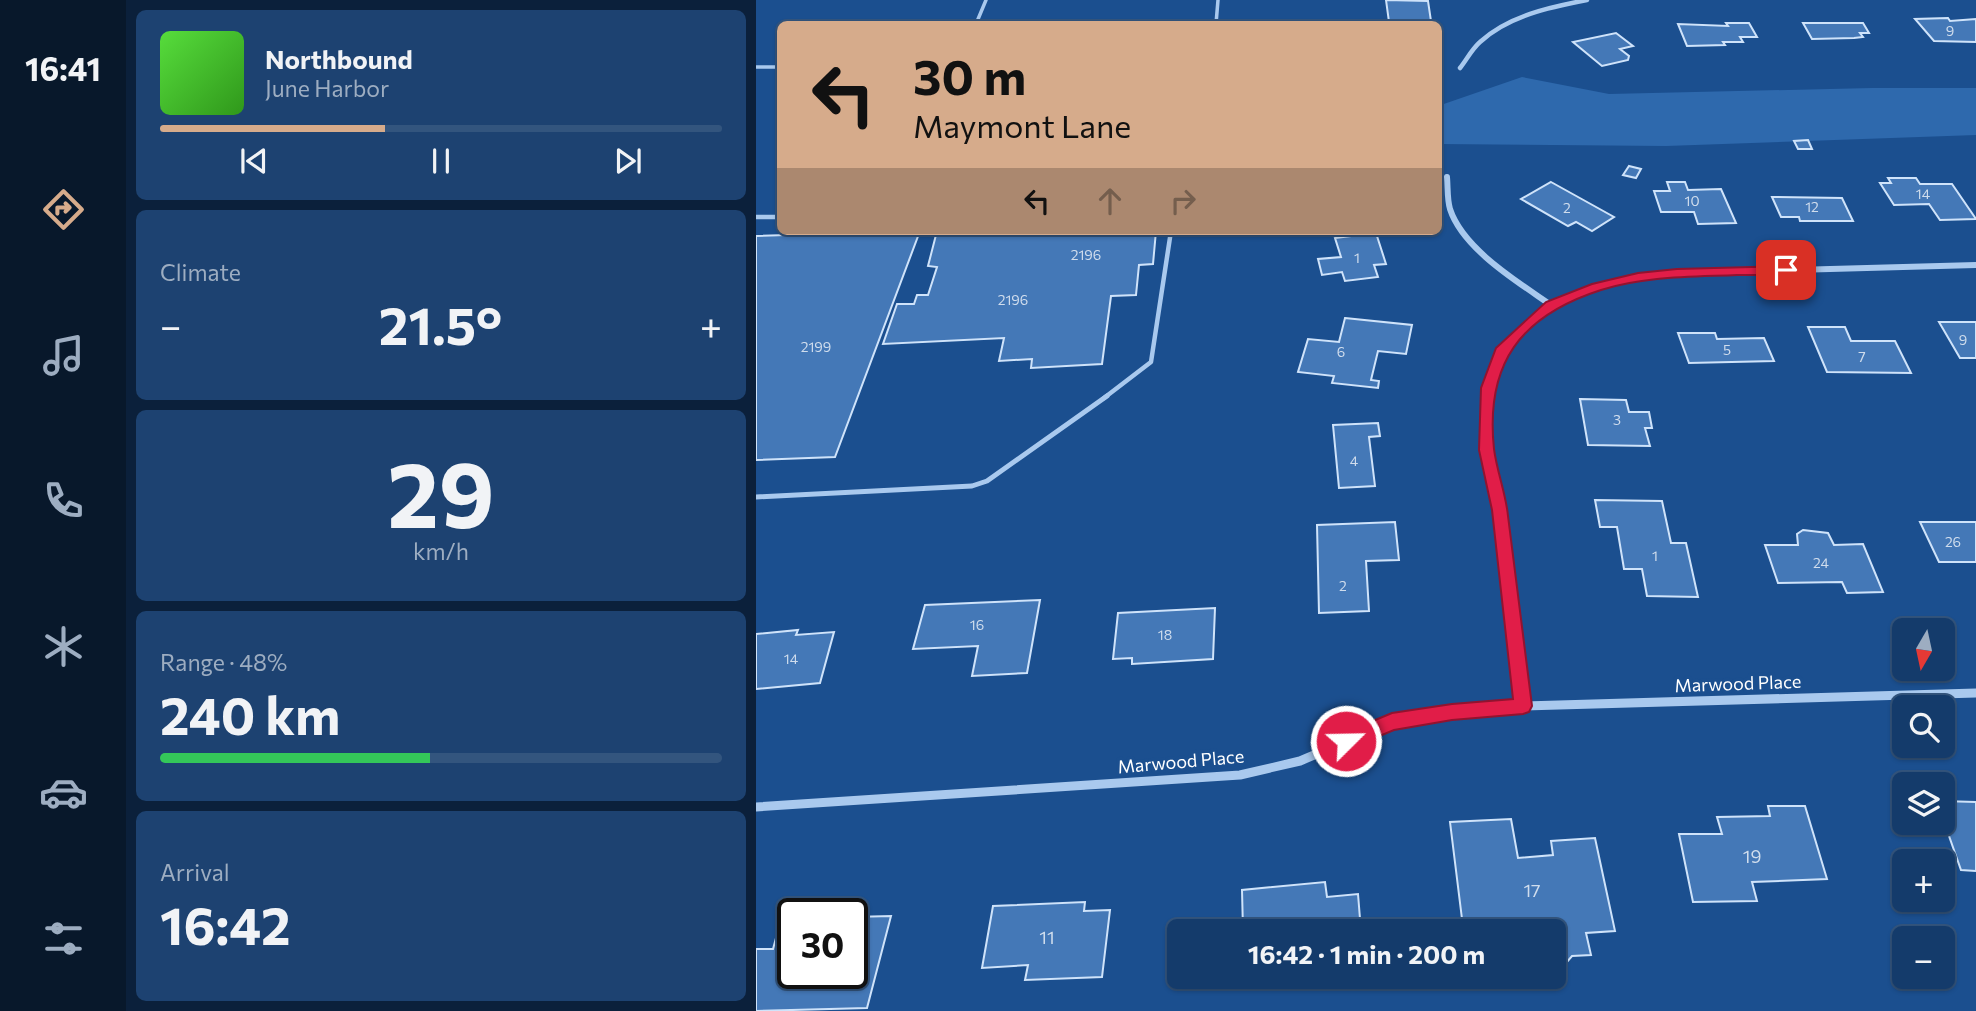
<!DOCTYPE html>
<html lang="en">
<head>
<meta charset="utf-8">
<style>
  body { margin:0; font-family:Commissioner,sans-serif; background:#1d4271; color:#f1f3f6; height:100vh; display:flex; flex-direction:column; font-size:26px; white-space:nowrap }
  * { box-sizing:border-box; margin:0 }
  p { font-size:23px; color:#9dadc1 }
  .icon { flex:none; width:38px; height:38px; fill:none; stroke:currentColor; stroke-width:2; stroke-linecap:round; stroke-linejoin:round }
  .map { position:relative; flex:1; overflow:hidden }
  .details { display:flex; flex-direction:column; gap:10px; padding:10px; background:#0b203b; width:630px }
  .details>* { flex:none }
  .hud { position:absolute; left:21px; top:21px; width:665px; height:214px; border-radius:10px; box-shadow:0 2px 5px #0004,0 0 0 2px #33557e; background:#d6ab8b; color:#111; overflow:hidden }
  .needle { width:46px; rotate:189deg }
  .controls { position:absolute; left:1136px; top:618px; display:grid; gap:14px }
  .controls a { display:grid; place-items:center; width:63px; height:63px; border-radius:10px; background:#143b6b; box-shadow:0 2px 5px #0004,0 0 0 2px #33557e; font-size:35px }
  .speed { position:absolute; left:21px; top:898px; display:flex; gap:14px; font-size:35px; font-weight:700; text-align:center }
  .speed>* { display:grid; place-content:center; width:91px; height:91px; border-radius:50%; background:#143b6b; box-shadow:0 2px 5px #0004,0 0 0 2px #33557e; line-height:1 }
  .speed .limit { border:4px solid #111; border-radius:10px; background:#fff; color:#111 }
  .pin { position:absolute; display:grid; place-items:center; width:60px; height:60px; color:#fff; margin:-30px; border-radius:14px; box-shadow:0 4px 10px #0006 }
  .me { position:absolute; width:77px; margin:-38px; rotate:67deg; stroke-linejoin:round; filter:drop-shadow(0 0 5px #0008) }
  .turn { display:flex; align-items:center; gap:24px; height:147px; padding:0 21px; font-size:32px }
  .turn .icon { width:91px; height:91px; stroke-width:2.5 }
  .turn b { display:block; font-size:49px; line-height:60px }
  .lanes { display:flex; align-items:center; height:66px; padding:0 21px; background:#0003; justify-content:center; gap:35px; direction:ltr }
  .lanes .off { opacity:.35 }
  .big { font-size:52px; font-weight:700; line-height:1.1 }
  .details .widget { flex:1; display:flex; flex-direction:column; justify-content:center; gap:10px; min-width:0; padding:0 24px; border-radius:10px; background:#1d4271 }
  .details .dial { align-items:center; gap:0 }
  .dial b { font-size:91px; line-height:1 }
  .song { display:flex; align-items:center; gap:21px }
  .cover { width:84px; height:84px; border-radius:10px; background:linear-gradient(135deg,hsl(110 70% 55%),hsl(110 70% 35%)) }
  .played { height:7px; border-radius:4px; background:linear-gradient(90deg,#d6ab8b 40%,#33557e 40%) }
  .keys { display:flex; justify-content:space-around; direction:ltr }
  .heat { display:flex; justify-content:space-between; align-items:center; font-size:38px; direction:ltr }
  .charge { height:10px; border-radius:5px; background:linear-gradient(90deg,#34c759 48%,#33557e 0) }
  .trip { position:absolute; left:411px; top:919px; width:399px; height:70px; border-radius:10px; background:#143b6b; box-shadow:0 2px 5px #0004,0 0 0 2px #33557e; font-weight:700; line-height:70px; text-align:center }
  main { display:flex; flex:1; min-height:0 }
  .menu { display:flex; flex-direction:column; width:126px; justify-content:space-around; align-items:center; background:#08182b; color:#9dadc1 }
  .menu .icon { width:49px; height:49px }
  .menu .on { color:#d6ab8b }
  .menu b { font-size:32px; color:#f1f3f6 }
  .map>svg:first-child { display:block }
  .green { fill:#2e69ad }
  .building { fill:#4478b7; stroke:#cfe3fa; stroke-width:2 }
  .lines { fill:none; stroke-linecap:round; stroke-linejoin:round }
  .lane-far2 { stroke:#a9c9ee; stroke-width:3.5 }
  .lane-far1 { stroke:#a9c9ee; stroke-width:4.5 }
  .lane { stroke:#a9c9ee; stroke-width:5 }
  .street-far3 { stroke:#a9c9ee; stroke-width:4.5 }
  .street-far2 { stroke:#a9c9ee; stroke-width:6 }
  .street-far1 { stroke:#a9c9ee; stroke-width:7 }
  .street { stroke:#a9c9ee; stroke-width:9 }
  .route { fill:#e11d48; stroke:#92132f; stroke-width:2 }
  .labels { text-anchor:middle; stroke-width:7; stroke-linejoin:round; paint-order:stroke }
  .number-label { font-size:14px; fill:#d0dded }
  .street-label { font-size:18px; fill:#fff; stroke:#1b4f8f }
  .near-number-label { font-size:18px; fill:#d0dded }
</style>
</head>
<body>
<main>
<nav class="menu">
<b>16:41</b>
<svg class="icon on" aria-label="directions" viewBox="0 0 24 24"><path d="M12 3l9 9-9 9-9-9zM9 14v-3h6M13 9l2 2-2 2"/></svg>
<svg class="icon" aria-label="music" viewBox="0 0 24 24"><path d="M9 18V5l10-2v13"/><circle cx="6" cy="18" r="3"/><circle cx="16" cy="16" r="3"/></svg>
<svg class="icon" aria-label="phone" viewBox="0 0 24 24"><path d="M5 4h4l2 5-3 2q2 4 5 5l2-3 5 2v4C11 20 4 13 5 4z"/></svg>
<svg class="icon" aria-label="climate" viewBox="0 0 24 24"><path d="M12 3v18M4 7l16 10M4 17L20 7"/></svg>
<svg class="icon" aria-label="car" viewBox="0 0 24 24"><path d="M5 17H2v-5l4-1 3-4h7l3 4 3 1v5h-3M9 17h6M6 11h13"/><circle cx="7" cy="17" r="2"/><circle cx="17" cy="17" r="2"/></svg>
<svg class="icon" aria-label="filters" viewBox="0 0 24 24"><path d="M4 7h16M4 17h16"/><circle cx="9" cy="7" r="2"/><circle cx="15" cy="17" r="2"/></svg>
</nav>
<section class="details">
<div class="widget">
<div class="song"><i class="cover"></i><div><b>Northbound</b><p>June Harbor</p></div></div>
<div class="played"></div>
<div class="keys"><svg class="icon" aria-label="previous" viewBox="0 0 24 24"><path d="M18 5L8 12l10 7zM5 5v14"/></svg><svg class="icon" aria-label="pause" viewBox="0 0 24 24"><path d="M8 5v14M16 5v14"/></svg><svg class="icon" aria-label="next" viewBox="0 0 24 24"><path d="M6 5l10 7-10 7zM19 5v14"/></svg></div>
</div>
<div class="widget"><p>Climate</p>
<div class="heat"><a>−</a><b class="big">21.5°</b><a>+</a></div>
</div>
<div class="widget dial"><b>29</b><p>km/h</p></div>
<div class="widget"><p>Range · 48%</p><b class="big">240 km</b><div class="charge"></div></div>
<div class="widget"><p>Arrival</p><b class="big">16:42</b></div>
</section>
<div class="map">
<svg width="1220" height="1011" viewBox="0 0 1220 1011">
  <rect width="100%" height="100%" fill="#1b4f8f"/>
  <polygon class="green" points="766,77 853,94 1116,88 1220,88 1220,135 910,146 683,144 682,106"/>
  <g class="building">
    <polygon points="630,0 672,1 675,21 633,22"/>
    <polygon points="1192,18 1194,21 1220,19 1220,42 1178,41 1159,19"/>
    <polygon points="970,23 993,23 1001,37 984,37 987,42 967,42 969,45 931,46 922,24 972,26"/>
    <polygon points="1047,23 1107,23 1113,33 1104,33 1107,37 1098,38 1056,39"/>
    <polygon points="860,33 877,46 864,49 873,56 872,60 846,66 817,42"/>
    <polygon points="1052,140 1056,149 1042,149 1038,141"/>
    <polygon points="873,166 885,169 880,178 867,175"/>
    <polygon points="1132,178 1160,178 1164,184 1196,184 1220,219 1184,220 1173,204 1138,205 1124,183 1135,183"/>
    <polygon points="795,182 858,217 836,231 820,222 812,226 765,199"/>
    <polygon points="911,182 929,182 932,190 965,189 980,223 942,224 938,212 905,212 898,191 914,191"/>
    <polygon points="1016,197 1086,198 1097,221 1044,221 1043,217 1025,217"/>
    <polygon points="164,231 79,457 0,460 0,236"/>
    <polygon points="181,231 400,231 397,264 383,265 380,295 355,296 346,364 275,368 276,359 243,361 248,338 127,344 141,304 158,304 161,295 172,295 181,267 172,266"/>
    <polygon points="620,233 630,264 618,265 622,277 589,281 586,272 566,275 562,259 585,257 579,238"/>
    <polygon points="589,318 656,325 650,354 622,351 615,380 623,381 622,388 576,383 578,376 542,372 552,339 583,342"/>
    <polygon points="1183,322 1220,322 1220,358 1204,358"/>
    <polygon points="1052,327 1089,327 1095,341 1139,341 1155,373 1071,372"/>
    <polygon points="922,333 959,333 961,339 1008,338 1018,361 933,363"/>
    <polygon points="824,399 870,400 873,412 893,412 896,428 889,428 894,446 832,445"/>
    <polygon points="622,423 624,436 613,437 619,486 583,488 577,425"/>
    <polygon points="839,500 906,501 915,543 930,543 942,597 891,596 886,569 868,569 861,527 844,527"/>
    <polygon points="639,522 643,560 610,561 613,611 563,613 561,525"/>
    <polygon points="1164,522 1220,522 1220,562 1183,562"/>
    <polygon points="1047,530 1072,533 1078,545 1107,544 1127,592 1091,593 1086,582 1022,583 1009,545 1042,545 1041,534"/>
    <polygon points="284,600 271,673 216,676 222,646 157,649 169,605"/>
    <polygon points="459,608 457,659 376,664 376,658 357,659 362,613"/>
    <polygon points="42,630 40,635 78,632 64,683 0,689 0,634"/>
    <polygon points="1186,801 1220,802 1220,871 1205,870 1186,816"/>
    <polygon points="1012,806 1049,806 1071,879 996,882 1001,901 937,902 923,834 966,834 961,817 1014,816"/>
    <polygon points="755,819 762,858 797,855 795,841 839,838 859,931 830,933 835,955 816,956 805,969 798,969 798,931 768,931 767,923 707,927 694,822"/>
    <polygon points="569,882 571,897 602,894 605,931 487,931 486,890"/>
    <polygon points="329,902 328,911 354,910 346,977 269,980 272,965 226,968 237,906"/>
    <polygon points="135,916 111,1008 0,1011 0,949 17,949 23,927 37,927 37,973 96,973 96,917"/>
  </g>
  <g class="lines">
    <g class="lane-far2">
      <polyline points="220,24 230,0"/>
      <polyline points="460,24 462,0"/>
      <polyline points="0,67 24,67"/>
    </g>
    <g class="lane-far1">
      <polyline points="0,217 24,217"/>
      <polyline points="348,398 395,362 415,231"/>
    </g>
    <polyline class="lane" points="0,497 216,486 231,481 351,396"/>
    <path class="street-far3" d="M704 68C711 59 716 49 724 42 752 16 794 7 831 0"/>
    <g class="street-far2">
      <path d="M691 177C692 188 691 199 694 209 707 249 762 282 795 305"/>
      <path d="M732 398C741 365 752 338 780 317 846 265 958 272 1038 270 1099 268 1159 267 1220 265"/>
    </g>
    <polyline class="street-far1" points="733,396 730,448 748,534 763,672"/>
    <g class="street">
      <polyline points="763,670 767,706"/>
      <polyline points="0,807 484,775 544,761 636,722 696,712 767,706 1220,693"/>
    </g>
  </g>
  <path class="route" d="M1030 266 1034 267V273C1018 276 998 275 981 275 936 277 889 276 845 290 764 316 729 364 738 449 741 472 750 494 752 516 760 580 768 643 776 706L773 712 767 714 696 720 638 730 590 750 583 747 581 741 583 735 636 713 696 704 757 699 736 510 723 450 725 388 740 348 790 302 836 284 882 273 921 269Z"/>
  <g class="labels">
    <g class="number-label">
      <text x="1194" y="36">9</text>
      <text x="1167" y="199">14</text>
      <text x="936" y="206">10</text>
      <text x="1056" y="212">12</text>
      <text x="811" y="213">2</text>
      <text x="330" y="260">2196</text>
      <text x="601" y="263">1</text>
      <text x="257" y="305">2196</text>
      <text x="1207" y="345">9</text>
      <text x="60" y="352">2199</text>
      <text x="971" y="355">5</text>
      <text x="585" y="357">6</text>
      <text x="1106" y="362">7</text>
      <text x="861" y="425">3</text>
      <text x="598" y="466">4</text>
      <text x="1197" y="547">26</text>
      <text x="899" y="561">1</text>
      <text x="1065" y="568">24</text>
      <text x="587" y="591">2</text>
      <text x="221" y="630">16</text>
      <text x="409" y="640">18</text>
      <text x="35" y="664">14</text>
    </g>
    <g class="street-label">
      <text transform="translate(982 684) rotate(-2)" y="6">Marwood Place</text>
      <text transform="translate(425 762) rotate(-5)" y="6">Marwood Place</text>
    </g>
    <g class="near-number-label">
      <text x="996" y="863">19</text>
      <text x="776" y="897">17</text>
      <text x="291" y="944">11</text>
    </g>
  </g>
</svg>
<div class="controls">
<a><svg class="needle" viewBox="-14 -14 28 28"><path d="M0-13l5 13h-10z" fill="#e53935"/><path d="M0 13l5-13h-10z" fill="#9dadc1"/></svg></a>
<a><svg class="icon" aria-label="search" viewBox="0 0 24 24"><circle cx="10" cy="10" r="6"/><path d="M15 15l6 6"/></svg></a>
<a><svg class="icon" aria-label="layers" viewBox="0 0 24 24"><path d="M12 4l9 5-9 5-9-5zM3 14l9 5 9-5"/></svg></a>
<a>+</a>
<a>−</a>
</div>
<div class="speed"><div class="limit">30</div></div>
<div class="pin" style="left:1030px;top:270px;background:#d93025"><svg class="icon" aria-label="arrive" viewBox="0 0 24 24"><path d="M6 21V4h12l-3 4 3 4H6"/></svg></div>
<svg class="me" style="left:590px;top:741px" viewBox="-20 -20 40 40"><circle r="17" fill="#e11d48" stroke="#fff" stroke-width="3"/><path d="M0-11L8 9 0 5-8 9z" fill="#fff"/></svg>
<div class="trip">16:42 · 1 min · 200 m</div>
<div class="hud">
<div class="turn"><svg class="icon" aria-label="left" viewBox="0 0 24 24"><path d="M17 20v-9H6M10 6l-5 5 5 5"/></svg><div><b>30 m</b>Maymont Lane</div></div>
<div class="lanes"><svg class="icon" aria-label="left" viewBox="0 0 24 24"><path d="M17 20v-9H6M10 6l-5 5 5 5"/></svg><svg class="icon off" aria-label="ahead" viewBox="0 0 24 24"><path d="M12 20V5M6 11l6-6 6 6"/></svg><svg class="icon off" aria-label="right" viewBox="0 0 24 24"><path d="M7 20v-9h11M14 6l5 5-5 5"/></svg></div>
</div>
</div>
</main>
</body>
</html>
